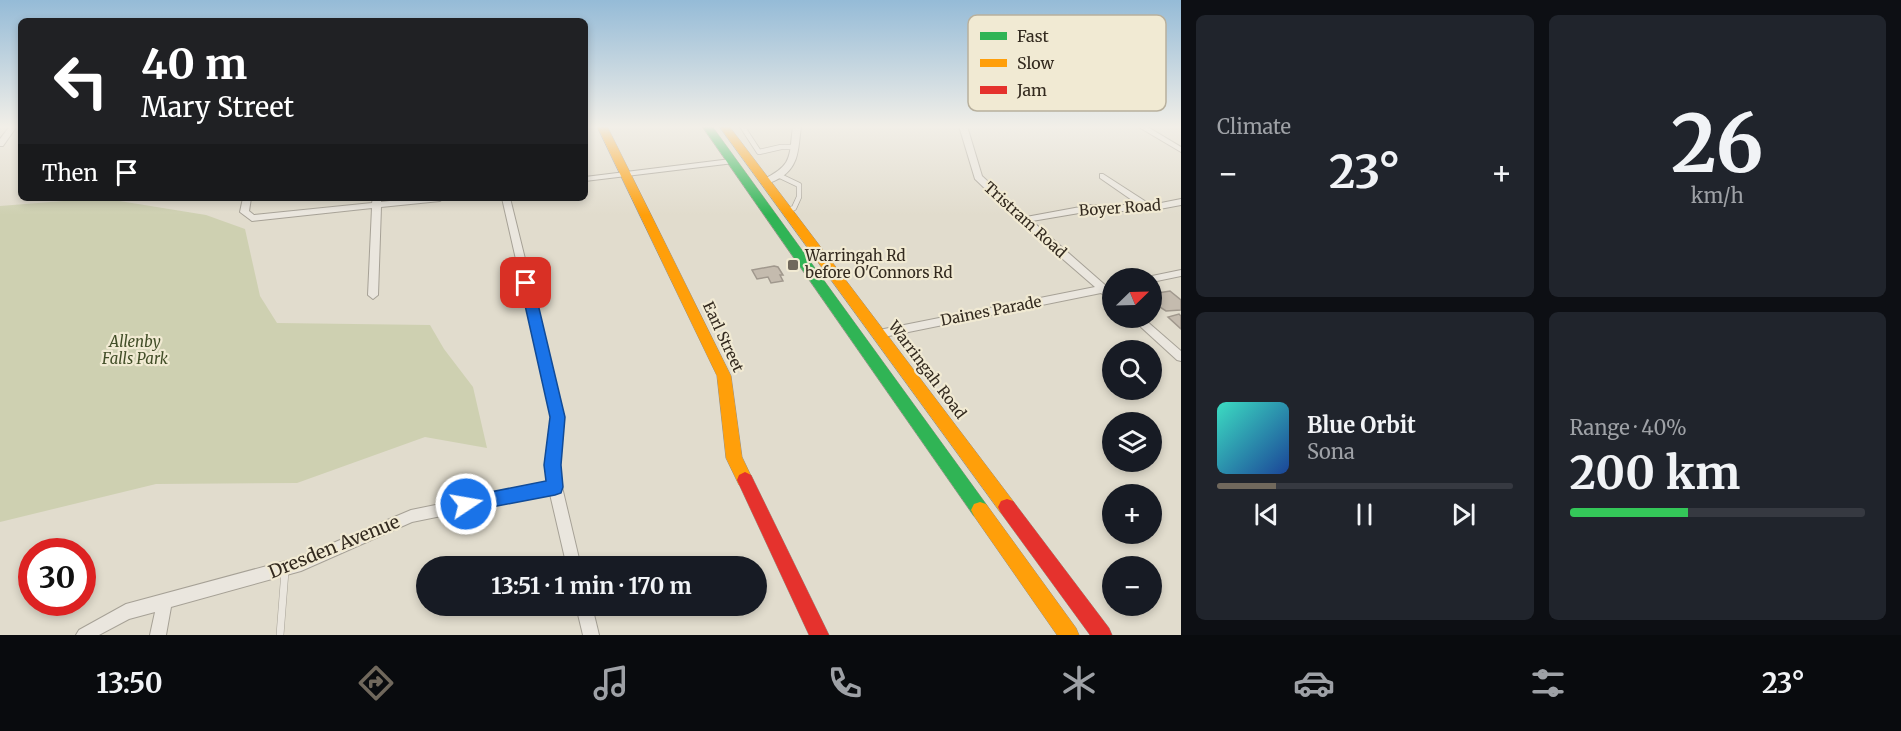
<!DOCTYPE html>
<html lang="en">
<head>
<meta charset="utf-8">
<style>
  body { margin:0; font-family:Merriweather,serif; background:#20242c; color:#f1f3f6; height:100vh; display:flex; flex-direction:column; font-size:22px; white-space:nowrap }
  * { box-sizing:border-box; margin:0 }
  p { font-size:20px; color:#9ea1a6 }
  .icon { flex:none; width:33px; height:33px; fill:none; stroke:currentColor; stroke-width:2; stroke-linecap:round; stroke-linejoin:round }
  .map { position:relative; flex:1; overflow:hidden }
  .side { display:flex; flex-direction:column; gap:15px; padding:15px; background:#0d0f14; width:720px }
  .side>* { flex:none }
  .guide { position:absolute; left:18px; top:18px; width:570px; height:183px; border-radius:9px; box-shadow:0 3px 9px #0003; background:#202124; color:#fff; overflow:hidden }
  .needle { width:39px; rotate:67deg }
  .controls { position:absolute; left:1102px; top:268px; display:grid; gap:12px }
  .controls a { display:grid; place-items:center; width:60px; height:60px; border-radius:50%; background:#171b24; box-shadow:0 3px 9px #0003; font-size:30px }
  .speed { position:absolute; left:18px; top:538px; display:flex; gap:12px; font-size:30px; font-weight:700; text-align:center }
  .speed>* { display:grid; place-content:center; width:78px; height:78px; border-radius:50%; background:#171b24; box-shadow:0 3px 9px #0003; line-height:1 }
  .speed .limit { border:9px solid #d22; background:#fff; color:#111 }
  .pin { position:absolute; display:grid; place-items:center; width:51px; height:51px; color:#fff; margin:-26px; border-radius:12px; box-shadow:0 3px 9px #0006 }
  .me { position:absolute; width:66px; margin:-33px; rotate:78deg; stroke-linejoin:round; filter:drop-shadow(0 0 4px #0008) }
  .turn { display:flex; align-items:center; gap:21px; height:126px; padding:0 24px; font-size:27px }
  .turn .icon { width:78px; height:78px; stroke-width:2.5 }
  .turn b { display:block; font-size:42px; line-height:51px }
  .then { display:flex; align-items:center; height:57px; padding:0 24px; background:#0003; gap:12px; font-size:22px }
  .big { font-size:45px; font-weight:700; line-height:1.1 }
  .side .widget { flex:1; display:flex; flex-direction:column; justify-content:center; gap:9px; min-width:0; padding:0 21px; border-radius:9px; background:#20242c }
  .side .dial { align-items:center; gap:0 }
  .dial b { font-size:78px; line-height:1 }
  .song { display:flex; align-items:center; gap:18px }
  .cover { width:72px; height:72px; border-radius:9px; background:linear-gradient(135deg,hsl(170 70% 55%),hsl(220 70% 35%)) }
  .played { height:6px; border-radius:3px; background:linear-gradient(90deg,#70685c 20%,#363941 20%) }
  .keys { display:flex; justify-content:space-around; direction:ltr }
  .heat { display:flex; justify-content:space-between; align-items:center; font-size:33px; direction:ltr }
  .charge { height:9px; border-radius:4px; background:linear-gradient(90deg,#34c759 40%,#363941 0) }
  .side .tiles { flex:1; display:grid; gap:15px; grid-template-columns:repeat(2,1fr) }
  .trip { position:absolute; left:416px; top:556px; width:351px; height:60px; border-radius:30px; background:#171b24; box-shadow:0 3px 9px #0003; font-weight:700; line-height:60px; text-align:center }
  .tab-bar { display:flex; height:96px; justify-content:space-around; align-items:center; background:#090b0e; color:#9ea1a6 }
  .tab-bar .icon { width:42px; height:42px }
  .tab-bar .active { color:#70685c }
  .tab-bar b { font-size:27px; color:#f1f3f6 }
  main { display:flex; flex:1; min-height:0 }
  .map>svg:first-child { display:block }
  .green { fill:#ced0b1 }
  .building { fill:#c4bbae; stroke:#a0988d; stroke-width:1.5 }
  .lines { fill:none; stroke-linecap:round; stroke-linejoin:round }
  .lane-far1-casing { stroke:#a6a196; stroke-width:6 }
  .lane-casing { stroke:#a6a196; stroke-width:8 }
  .street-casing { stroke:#a6a196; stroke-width:2 }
  .fast-casing { stroke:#969086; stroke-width:1 }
  .slow-casing { stroke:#969086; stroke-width:1 }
  .jam-casing { stroke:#969086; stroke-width:1 }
  .lane-far1 { stroke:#eae6de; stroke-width:4.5 }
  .lane { stroke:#eae6de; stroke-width:7 }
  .street { fill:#eae6de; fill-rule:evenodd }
  .fast { fill:#30b455; fill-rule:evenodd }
  .slow { fill:#ff9f0a; fill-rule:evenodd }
  .jam { fill:#e5322d; fill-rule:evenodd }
  .route { fill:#1a73e8; stroke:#114b97; stroke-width:1.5 }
  .poi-dot { fill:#70685c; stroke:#f1ead3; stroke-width:2 }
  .labels { text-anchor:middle; stroke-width:4.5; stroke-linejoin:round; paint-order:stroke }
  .street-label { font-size:15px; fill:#332a1f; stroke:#f1ead3 }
  .poi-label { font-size:15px; fill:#332a1f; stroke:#f1ead3; text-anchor:start }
  .park-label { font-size:15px; font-style:italic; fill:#424e28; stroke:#f1ead3 }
  .near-street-label { font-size:18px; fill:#332a1f; stroke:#f1ead3 }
  .key { fill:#f1ead3; stroke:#b8b09d; stroke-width:1.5 }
  .key-label { font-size:16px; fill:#332a1f }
</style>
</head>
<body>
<main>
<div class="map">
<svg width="1181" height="635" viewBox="0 0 1181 635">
  <rect width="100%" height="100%" fill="#e1dccd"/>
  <polygon class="green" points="101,198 206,215 245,229 260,296 277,323 430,325 444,349 473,387 487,448 425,437 297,483 156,484 0,522 0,206"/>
  <g class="building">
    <polygon points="774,266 778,267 783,275 780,275 783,281 771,283 768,277 757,279 752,270"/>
    <polygon points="1170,291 1181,300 1181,310 1166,311 1152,302 1152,294"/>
    <polygon points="1179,314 1181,316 1181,329 1168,317"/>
  </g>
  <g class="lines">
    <defs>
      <g id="lane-far1">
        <polyline points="742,126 759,152 781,147 794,147"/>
        <polyline points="778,175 799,185 799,197 794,208 788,210"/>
      </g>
      <polyline id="lane" points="280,635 285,571"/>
      <g id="street">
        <polygon points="10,126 17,126 3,146 0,146 0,139"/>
        <path d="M793 126H801C798 147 800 166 780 178 774 181 769 184 762 184V180C793 165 789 158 793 126Z"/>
        <polygon points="959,126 967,126 982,176 1026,217 1091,205 1139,205 1100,178 1100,174 1103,174 1151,205 1181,199 1181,205 1149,211 1091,211 1032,221 1105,285 1113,284 1113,290 1111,291 1113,292 1113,302 1101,293 879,338 875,337 874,334 875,331 879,330 1095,287 1020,222 975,179"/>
        <polygon points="1137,126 1146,126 1181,147 1181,152"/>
        <polygon points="731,159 735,161 734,163 585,181 585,177"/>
        <polygon points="243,198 251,198 249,211 254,215 372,203 373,198 381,198 381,202 416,198 444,198 440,201 381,207 378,295 373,299 368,295 372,208 252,221 240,212"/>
        <polygon points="502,198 510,198 564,417 559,465 562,487 581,567 567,567 550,494 412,522 301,571 171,607 166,635 150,635 155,612 129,619 99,635 76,635 79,630 126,604 300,557 411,510 548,482 547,465 552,417"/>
        <polygon points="1181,270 1181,276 1152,282 1152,279 1147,279 1152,276"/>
        <polygon points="1131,318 1143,318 1181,351 1181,361 1177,360"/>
        <polygon points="576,606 592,606 599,635 583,635"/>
      </g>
      <polygon id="fast" points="702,126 712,126 986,504 989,510 986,516 980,518 974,516"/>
      <g id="slow">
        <polygon points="597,126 607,126 731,376 742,457 753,480 751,485 745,488 739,485 726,458 717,376"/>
        <polygon points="719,126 729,126 1013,501 1016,507 1013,513 1007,515 1001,513"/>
        <polygon points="980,502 986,504 1076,628 1079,635 1057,635 974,516 971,510 974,504"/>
      </g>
      <g id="jam">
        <polygon points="745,472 751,475 829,635 809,635 737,480 739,475"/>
        <polygon points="1007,499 1013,501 1109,628 1112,635 1090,635 1001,513 998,507 1001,501"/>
      </g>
    </defs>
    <use href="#lane-far1" class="lane-far1-casing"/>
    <use href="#lane" class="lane-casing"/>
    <use href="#street" class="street-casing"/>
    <use href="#fast" class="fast-casing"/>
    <use href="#slow" class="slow-casing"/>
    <use href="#jam" class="jam-casing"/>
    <use href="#lane-far1" class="lane-far1"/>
    <use href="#lane" class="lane"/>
    <use href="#street" class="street"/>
    <use href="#fast" class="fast"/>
    <use href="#slow" class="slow"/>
    <use href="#jam" class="jam"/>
  </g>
  <linearGradient id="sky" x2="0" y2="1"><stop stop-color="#95bbd7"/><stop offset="0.59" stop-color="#f2efe8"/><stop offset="1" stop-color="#f2efe8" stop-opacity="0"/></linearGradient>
  <rect width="1181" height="215" fill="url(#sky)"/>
  <polygon class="route" points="526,278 533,283 565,417 561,465 563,487 561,493 555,495 466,512 460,510 457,504 460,498 546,481 544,465 550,417 520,283"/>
  <rect class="poi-dot" x="787" y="259" width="12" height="12" rx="3"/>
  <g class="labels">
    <g class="street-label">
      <text transform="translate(1120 208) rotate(-4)" y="5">Boyer Road</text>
      <text transform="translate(1025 220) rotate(42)" y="5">Tristram Road</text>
      <text transform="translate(991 311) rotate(-11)" y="5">Daines Parade</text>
      <text transform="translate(723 337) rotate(65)" y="5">Earl Street</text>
      <text transform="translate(927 370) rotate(53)" y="5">Warringah Road</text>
    </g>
    <g class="poi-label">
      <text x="805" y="261">Warringah Rd<tspan x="805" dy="17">before O'Connors Rd</tspan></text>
    </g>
    <g class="park-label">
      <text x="135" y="347">Allenby<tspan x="135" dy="17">Falls Park</tspan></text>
    </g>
    <g class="near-street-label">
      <text transform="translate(334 547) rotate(-22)" y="6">Dresden Avenue</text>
    </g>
  </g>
  <rect x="968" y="15" width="198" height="96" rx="9" class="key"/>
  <rect x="980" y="32" width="27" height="8" fill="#30b455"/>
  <rect x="980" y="59" width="27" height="8" fill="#ff9f0a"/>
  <rect x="980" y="86" width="27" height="8" fill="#e5322d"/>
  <g class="key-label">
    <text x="1017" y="42">Fast</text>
    <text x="1017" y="69">Slow</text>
    <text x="1017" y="96">Jam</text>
  </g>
</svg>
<div class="controls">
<a><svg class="needle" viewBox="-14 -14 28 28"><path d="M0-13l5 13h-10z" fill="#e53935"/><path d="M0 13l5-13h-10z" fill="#9ea1a6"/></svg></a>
<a><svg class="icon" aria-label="search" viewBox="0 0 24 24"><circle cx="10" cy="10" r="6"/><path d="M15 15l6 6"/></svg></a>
<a><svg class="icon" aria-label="layers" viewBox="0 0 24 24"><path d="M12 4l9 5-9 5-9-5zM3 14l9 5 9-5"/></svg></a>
<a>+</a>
<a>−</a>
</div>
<div class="speed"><div class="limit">30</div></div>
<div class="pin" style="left:526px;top:283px;background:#d93025"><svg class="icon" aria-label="arrive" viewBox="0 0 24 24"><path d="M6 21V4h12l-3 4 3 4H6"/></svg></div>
<svg class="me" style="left:466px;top:504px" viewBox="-20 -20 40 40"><circle r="17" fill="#1a73e8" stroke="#fff" stroke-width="3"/><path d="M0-11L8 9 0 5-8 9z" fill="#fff"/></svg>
<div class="trip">13:51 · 1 min · 170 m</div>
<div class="guide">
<div class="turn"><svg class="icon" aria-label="left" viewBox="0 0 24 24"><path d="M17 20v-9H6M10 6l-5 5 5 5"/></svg><div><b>40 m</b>Mary Street</div></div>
<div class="then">Then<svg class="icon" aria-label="arrive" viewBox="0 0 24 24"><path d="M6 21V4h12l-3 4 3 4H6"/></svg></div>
</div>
</div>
<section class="side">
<div class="tiles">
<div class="widget"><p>Climate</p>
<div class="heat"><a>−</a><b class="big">23°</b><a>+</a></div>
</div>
<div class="widget dial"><b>26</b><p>km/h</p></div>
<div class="widget">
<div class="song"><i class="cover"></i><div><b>Blue Orbit</b><p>Sona</p></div></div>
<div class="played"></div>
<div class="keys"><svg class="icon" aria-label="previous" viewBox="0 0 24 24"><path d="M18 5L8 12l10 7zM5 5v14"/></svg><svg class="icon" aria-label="pause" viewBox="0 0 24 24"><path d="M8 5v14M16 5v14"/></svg><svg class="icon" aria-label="next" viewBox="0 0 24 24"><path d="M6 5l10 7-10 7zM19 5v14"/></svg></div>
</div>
<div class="widget"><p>Range · 40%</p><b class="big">200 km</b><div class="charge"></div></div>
</div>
</section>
</main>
<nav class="tab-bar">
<b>13:50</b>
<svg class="icon active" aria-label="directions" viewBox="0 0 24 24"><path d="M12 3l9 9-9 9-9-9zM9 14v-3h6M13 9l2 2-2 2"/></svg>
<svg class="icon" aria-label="music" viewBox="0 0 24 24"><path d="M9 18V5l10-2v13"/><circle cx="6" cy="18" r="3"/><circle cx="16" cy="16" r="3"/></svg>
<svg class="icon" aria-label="phone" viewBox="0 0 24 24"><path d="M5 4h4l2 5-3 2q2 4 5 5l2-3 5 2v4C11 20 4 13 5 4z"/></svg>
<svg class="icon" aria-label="climate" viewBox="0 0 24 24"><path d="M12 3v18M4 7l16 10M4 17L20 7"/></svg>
<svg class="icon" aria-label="car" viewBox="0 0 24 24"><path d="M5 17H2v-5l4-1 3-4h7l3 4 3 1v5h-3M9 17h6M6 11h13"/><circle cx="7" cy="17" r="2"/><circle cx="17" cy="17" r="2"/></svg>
<svg class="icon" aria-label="filters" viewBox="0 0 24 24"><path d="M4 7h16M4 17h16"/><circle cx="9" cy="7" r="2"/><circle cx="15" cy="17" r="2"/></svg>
<b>23°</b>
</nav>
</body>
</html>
